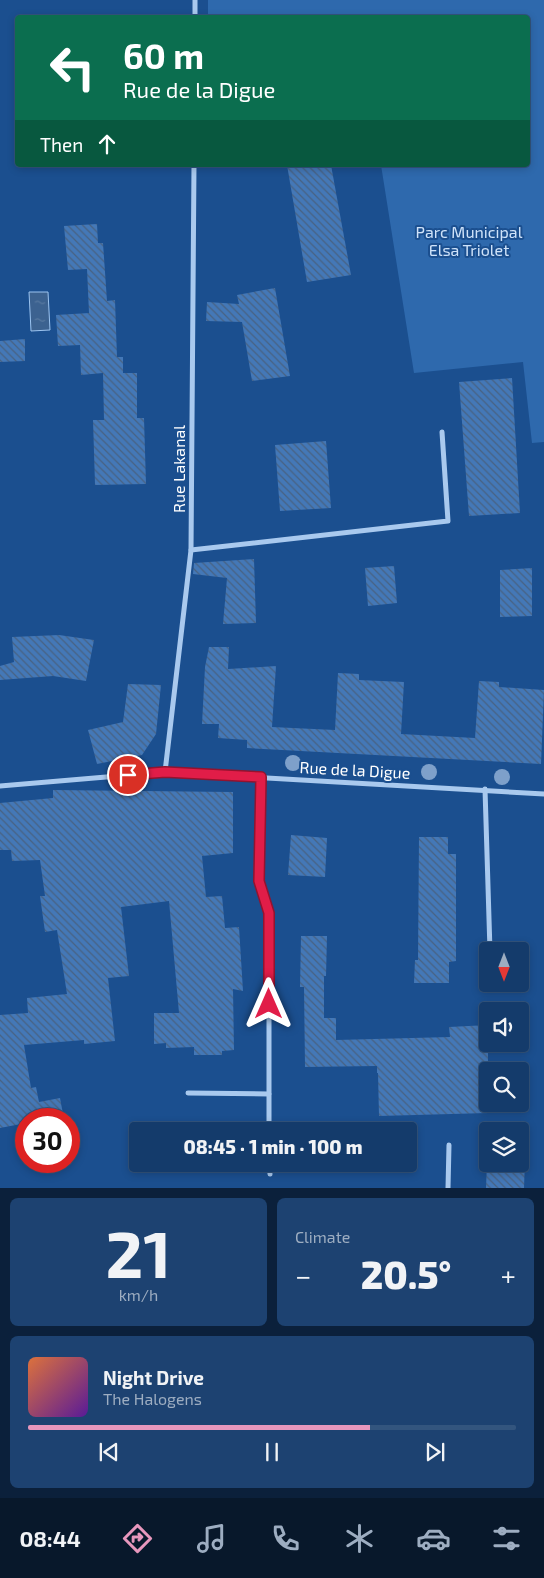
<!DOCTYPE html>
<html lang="en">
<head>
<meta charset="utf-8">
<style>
  body { margin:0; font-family:"Exo 2",sans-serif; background:#1d4271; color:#f1f3f6; height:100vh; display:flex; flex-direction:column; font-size:19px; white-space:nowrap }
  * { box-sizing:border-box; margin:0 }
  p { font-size:16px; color:#9dadc1 }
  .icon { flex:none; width:28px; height:28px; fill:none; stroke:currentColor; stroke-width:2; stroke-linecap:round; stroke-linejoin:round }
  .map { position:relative; height:1188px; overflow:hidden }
  .side { display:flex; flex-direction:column; gap:10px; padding:10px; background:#0b203b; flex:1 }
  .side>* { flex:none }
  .hud { position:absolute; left:15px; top:15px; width:515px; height:152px; border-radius:5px; box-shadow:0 2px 8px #0003,0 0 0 1px #33557e; background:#0b6e4f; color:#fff; overflow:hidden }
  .needle { width:32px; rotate:180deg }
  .controls { position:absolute; left:479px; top:942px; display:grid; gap:10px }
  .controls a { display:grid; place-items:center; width:50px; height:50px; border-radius:5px; background:#143b6b; box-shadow:0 2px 8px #0003,0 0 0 1px #33557e; font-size:25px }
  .speed { position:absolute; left:15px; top:1108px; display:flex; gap:10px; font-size:25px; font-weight:700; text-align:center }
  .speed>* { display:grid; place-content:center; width:65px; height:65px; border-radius:50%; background:#143b6b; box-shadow:0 2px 8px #0003,0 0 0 1px #33557e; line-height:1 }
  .speed .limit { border:8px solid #d22; background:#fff; color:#111 }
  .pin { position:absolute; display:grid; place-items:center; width:42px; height:42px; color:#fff; margin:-21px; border:2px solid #fff; border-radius:50%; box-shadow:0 1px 5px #0007 }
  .me { position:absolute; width:55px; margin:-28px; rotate:0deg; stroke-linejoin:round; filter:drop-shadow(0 0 4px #0008) }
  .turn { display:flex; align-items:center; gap:18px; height:105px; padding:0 25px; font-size:22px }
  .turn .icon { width:65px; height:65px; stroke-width:2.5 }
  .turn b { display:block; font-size:35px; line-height:42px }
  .then { display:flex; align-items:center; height:48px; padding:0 25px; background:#0003; gap:10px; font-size:19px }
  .big { font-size:38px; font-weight:800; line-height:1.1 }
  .side .tile { flex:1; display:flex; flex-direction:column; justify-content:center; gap:8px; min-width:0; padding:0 18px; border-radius:8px; background:#1d4271 }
  .side .dial { align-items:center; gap:0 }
  .dial b { font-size:65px; line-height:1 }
  .song { display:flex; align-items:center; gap:15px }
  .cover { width:60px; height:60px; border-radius:8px; background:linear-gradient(135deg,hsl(20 70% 55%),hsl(270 70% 35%)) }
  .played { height:5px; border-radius:2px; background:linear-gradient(90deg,#e797bd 70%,#33557e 70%) }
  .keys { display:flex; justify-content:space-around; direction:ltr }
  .heat { display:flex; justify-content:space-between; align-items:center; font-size:28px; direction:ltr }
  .side .tiles { flex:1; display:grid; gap:10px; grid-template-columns:1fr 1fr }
  .tile:last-child { grid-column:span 2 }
  .trip { position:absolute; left:129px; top:1122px; width:288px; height:50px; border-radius:5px; background:#143b6b; box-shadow:0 2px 8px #0003,0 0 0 1px #33557e; font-weight:800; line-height:50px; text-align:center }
  .tabs { display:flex; height:80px; justify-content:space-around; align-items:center; background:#08182b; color:#9dadc1 }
  .tabs .icon { width:35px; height:35px }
  .tabs .selected { color:#e797bd }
  .tabs b { font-size:22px; color:#f1f3f6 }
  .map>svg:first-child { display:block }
  .park { fill:#2e69ad }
  .water { fill:url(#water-ripples); stroke:#9cc4f0 }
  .building { fill:url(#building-back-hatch) }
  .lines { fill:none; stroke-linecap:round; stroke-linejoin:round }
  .street { stroke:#a9c9ee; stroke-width:5 }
  .tree { fill:#7ea0ca }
  .route-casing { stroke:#92132f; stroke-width:12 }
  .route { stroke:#e11d48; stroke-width:9 }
  .labels { text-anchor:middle; stroke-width:4; stroke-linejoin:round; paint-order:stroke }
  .park-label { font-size:16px; fill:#cfe3fa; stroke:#1b4f8f }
  .street-label { font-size:16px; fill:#fff; stroke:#1b4f8f }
</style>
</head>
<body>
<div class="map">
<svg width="544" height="1188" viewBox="0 0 544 1188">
  <defs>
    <pattern id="water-ripples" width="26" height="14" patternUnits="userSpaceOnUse" patternTransform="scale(1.25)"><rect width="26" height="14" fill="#3c6290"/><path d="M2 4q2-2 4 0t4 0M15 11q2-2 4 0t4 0" fill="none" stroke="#597aa1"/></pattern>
    <pattern id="building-back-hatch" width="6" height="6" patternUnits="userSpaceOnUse" patternTransform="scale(1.25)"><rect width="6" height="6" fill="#4478b7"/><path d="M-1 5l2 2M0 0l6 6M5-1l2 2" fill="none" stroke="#486282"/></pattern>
  </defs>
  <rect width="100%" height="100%" fill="#1b4f8f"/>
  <polygon class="park" points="208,0 544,0 544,442 532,443 523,362 414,373 381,165 528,165 528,18 208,17"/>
  <polygon class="water" points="29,292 48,292 50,330 31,331"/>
  <g class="building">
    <polygon points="287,165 331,165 351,275 307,282"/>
    <polygon points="97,224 98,243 103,243 107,301 115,300 117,357 123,357 123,373 137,373 137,418 144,418 146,484 95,485 93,420 104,420 103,373 81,375 80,345 58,346 56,315 89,313 87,269 68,270 64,226"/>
    <polygon points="275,288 290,376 252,381 242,322 206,321 207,302 239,304 237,295"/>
    <polygon points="25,339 25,361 0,362 0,341"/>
    <polygon points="512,378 520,513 469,516 459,382"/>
    <polygon points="326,441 331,508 280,511 275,445"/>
    <polygon points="254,559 256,623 223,624 227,578 193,574 194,563"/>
    <polygon points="394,566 397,603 368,606 365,568"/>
    <polygon points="532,568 532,616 500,617 500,570"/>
    <polygon points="59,635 94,640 86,681 53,676 0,680 0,666 14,662 12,637"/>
    <polygon points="209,647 229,647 228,669 276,666 272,727 335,730 338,673 359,674 359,680 404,682 401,734 475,738 479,681 499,682 499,687 544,690 541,764 247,748 247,740 218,738 219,724 202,724 205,667"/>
    <polygon points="128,684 161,685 156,734 142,755 97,764 88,730 123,722"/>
    <polygon points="53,790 233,792 233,853 202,856 206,897 222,896 225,928 239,927 243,991 233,989 234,1050 222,1051 222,1055 194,1055 194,1047 166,1048 166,1043 154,1044 154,1013 179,1013 169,901 121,907 129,976 108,978 115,1041 84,1044 84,1040 24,1045 31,1088 36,1087 39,1102 60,1098 64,1119 26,1119 26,1123 0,1128 0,1015 28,1013 27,998 67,994 57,930 45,932 40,896 45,896 40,860 12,861 11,850 0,850 0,803 53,798"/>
    <polygon points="291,835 327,838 325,877 288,875"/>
    <polygon points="419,837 448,837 448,854 456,854 456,961 449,962 449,983 414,983 415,960 418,960"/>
    <polygon points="301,936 327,936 326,976 324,976 324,1018 336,1018 336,1040 450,1037 449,1027 488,1025 488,1113 379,1116 378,1073 377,1073 377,1066 305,1067 304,987 300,987"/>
    <polygon points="488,1129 526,1130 524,1188 486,1188 488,1136 488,1164 520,1164 520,1131 488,1131"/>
  </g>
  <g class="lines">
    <g class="street">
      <polyline points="195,18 195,0"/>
      <polyline points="191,550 448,521 442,432"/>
      <polyline points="165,772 191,550 194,165"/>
      <polyline points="261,777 259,881 269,913 269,1131"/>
      <polyline points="0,786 165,772 544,794"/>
      <polyline points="485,789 490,951"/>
      <polyline points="188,1093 269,1094"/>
      <polyline points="269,1164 270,1174"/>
      <polyline points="448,1188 449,1145"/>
    </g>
  </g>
  <g class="tree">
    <circle cx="293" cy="763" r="8"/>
    <circle cx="429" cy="772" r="8"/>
    <circle cx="502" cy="777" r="8"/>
  </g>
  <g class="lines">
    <defs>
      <polyline id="route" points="128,775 165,772 261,777 259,881 269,913 269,1004"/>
    </defs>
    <use href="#route" class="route-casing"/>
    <use href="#route" class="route"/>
  </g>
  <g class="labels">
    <g class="park-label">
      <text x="469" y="238">Parc Municipal<tspan x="469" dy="18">Elsa Triolet</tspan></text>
    </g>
    <g class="street-label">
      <text transform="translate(179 469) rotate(-90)" y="6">Rue Lakanal</text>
      <text transform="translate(355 770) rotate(3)" y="6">Rue de la Digue</text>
    </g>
  </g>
</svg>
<div class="controls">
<a><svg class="needle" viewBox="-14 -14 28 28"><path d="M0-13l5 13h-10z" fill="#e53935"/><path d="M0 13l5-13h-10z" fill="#9dadc1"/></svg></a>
<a><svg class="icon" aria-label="sound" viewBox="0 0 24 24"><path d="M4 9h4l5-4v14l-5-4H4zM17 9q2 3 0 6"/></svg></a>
<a><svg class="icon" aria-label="search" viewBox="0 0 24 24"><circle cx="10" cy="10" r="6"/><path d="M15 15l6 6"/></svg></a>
<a><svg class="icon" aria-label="layers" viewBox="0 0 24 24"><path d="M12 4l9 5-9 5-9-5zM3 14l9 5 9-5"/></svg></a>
</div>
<div class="speed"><div class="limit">30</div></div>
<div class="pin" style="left:128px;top:775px;background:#d93025"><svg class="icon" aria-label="arrive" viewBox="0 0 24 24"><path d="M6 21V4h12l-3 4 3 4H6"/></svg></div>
<svg class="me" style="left:269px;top:1004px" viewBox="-20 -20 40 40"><path d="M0-17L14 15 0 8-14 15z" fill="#e11d48" stroke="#fff" stroke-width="4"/></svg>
<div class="trip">08:45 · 1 min · 100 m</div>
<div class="hud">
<div class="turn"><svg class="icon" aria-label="left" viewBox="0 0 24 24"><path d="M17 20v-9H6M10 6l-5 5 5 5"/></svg><div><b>60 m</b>Rue de la Digue</div></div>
<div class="then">Then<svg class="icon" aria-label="ahead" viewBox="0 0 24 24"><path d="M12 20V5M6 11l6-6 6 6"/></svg></div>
</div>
</div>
<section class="side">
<div class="tiles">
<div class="tile dial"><b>21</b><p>km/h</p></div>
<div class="tile"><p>Climate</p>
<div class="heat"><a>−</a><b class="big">20.5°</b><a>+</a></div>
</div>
<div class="tile">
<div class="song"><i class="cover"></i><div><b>Night Drive</b><p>The Halogens</p></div></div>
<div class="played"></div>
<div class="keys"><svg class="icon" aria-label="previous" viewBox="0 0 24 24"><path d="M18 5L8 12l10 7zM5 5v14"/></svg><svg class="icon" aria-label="pause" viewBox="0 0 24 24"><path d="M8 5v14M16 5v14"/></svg><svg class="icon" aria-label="next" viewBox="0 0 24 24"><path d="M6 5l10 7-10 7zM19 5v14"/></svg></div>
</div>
</div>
</section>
<nav class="tabs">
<b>08:44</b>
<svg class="icon selected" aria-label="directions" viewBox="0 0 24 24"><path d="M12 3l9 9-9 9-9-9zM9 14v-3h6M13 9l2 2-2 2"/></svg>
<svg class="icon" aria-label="music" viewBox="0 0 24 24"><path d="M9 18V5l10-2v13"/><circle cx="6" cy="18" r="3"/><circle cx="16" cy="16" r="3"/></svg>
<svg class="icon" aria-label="phone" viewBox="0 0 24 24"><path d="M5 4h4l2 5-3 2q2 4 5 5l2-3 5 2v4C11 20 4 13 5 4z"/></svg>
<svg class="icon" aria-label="climate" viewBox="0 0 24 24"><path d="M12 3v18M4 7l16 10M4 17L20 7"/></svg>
<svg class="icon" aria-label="car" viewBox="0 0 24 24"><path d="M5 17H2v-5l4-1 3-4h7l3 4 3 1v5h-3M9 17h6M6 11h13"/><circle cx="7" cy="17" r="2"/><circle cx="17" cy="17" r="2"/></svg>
<svg class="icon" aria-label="filters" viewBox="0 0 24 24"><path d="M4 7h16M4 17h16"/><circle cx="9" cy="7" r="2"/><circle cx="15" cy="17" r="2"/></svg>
</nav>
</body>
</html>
